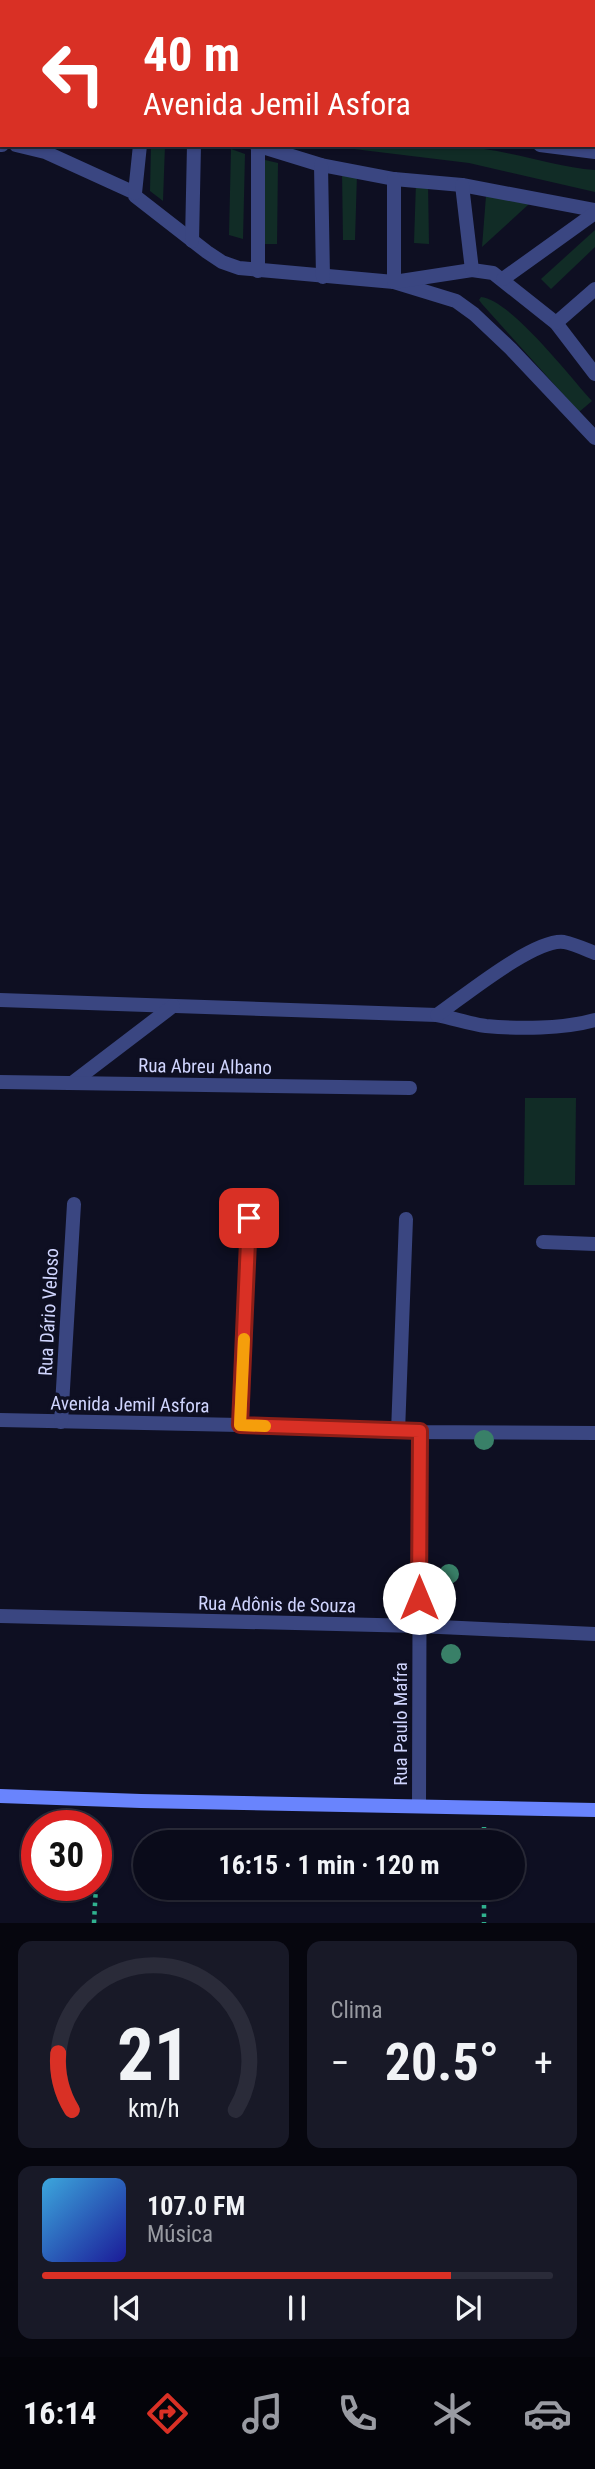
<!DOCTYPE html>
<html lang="pt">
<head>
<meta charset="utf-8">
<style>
  body { margin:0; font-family:"Roboto Condensed",sans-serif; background:#181927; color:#f1f3f6; height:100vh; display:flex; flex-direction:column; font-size:26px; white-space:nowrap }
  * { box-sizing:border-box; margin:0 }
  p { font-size:23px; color:#999ba2 }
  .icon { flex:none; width:38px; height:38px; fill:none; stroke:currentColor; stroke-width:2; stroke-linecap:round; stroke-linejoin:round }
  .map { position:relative; height:1923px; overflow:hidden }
  .sheet { display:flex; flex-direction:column; gap:18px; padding:18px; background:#06060e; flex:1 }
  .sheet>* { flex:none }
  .guide { position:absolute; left:0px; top:0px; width:595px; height:147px; box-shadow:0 2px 5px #0004,0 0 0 2px #2a2b39; background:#d93025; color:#fff; overflow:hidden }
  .speed { position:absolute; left:21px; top:1810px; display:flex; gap:14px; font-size:35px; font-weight:700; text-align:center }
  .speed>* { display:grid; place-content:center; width:91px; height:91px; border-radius:50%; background:#0a0b1a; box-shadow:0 2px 5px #0004,0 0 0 2px #2a2b39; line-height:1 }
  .speed .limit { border:10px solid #d22; background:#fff; color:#111 }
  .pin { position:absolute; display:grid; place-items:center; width:60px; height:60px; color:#fff; margin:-30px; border-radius:14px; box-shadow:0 4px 10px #0006 }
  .me { position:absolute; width:77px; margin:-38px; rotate:0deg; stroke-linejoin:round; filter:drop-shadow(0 0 5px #0008) }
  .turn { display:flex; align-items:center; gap:24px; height:147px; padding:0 28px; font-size:32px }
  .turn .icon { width:91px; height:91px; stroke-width:2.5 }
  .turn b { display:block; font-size:49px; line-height:60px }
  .big { font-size:52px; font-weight:700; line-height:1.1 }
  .sheet .widget { flex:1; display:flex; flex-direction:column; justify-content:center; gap:10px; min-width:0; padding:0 24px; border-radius:14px; background:#181927 }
  .sheet .dial { align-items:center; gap:0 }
  .dial svg { height:182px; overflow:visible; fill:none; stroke:#2a2b39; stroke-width:7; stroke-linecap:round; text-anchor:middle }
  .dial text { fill:#f1f3f6; stroke:none }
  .song { display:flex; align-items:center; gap:21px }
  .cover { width:84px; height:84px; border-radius:10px; background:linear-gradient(135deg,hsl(200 70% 55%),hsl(240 70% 35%)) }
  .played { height:7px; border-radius:4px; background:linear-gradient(90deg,#d93025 80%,#2a2b39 80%) }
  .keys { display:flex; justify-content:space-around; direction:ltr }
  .heat { display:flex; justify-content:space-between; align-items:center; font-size:38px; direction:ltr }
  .sheet .tiles { flex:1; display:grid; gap:18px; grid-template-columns:1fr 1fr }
  .widget:last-child { grid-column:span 2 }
  .trip { position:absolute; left:133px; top:1830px; width:392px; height:70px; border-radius:35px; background:#0a0b1a; box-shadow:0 2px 5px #0004,0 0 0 2px #2a2b39; font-weight:700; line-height:70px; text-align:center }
  .menu { display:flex; height:112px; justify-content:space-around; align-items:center; background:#04040a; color:#999ba2 }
  .menu .icon { width:49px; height:49px }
  .menu .selected { color:#d93025 }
  .menu b { font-size:32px; color:#f1f3f6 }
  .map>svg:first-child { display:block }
  .green { fill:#112c26 }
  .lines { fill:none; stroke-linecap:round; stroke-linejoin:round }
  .path { stroke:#30b28f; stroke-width:4.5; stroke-dasharray:3.5 5; stroke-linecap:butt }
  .lane { stroke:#3a4681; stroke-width:14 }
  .street { stroke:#3a4681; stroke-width:14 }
  .secondary { stroke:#6984fd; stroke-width:14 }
  .tree { fill:#398068 }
  .route-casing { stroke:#8d1f18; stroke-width:18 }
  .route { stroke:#d93025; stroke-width:12 }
  .slow { stroke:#f59e0b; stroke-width:12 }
  .labels { text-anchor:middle; stroke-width:7; stroke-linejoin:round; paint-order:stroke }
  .street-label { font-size:19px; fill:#d0d5fe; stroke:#0e0f22 }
</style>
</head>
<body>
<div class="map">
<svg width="595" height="1923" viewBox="0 0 595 1923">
  <rect width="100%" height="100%" fill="#0e0f22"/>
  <g class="green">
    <polygon points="382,0 595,0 595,98 593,98 593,2"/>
    <polygon points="151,145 165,145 163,201 150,191"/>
    <path d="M321 145C375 145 430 142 484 149 521 154 557 167 595 170V192L469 163Z"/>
    <polygon points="231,149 245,154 243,239 229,235"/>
    <polygon points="265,160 278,163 277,244 264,244"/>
    <polygon points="342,172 357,174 355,240 343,240"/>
    <polygon points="416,182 428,184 429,244 414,243"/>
    <polygon points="486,196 529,204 482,247"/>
    <polygon points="595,230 595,247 551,289 541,279"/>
    <path d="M481 297C511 300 570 377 592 401L579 412 482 304 479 300Z"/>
    <polygon points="525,1098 576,1098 575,1185 524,1185"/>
  </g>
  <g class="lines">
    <g class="path">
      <polyline points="382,0 385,2"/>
      <polyline points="593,98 595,98"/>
      <polyline points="484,1827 484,1843"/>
      <polyline points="96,1880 99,1822"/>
      <polyline points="484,1888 484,1923"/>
      <polyline points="94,1923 96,1885"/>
    </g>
    <g class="lane">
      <polyline points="83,0 86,2"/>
      <polyline points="117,0 120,2"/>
      <polyline points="150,0 153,2"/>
      <polyline points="177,0 180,2"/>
      <polyline points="207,0 210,2"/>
      <polyline points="0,3 2,4"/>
      <polyline points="0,145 2,145"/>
      <polyline points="16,145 45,152 135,193 135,196 207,252 222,262 239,268 394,282 456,301 474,314 511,349 595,438"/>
      <polyline points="256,145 321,165 394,179 462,185 595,210"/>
      <polyline points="540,145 595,152"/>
      <polyline points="321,165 323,277"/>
      <polyline points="394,179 394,282 472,270 493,273 556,323 595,374"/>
      <polyline points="462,185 472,270"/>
      <polyline points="135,193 140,145"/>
      <polyline points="192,241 194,145"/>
      <polyline points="258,271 258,146"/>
      <polyline points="503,279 595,213"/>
      <polyline points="556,323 595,289"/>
      <path d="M0 1000 437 1015C453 1018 470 1024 486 1026 518 1029 564 1029 595 1020"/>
      <path d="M437 1015C463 997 535 938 564 942 574 944 585 949 595 953"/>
      <polyline points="72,1083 173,1006"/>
      <polyline points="543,1242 595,1244"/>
    </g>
    <g class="street">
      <polyline points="0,1082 410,1088"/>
      <polyline points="0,1420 240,1425 398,1432 595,1433"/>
      <polyline points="61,1422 74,1204"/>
      <polyline points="240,1425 249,1218"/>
      <polyline points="398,1432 406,1219"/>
      <polyline points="0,1616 418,1626 595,1634"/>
      <polyline points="419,1806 420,1431"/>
    </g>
    <g class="secondary">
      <polyline points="300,0 303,2"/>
      <polyline points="593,137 595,138"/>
      <polyline points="0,1796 141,1801 595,1810"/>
    </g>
  </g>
  <g class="tree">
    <circle cx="484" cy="1440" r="10"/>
    <circle cx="449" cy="1574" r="10"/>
    <circle cx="451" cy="1654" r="10"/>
  </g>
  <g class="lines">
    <defs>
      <polyline id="route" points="249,1218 240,1425 420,1431 419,1598"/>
    </defs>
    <use href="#route" class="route-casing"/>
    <use href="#route" class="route"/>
    <polyline class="slow" points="244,1339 240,1425 265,1426"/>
  </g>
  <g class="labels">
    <g class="street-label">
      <text transform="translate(205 1066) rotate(1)" y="7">Rua Abreu Albano</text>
      <text transform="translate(48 1312) rotate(-87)" y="7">Rua Dário Veloso</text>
      <text transform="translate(130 1404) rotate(1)" y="7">Avenida Jemil Asfora</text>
      <text transform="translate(277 1604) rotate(1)" y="7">Rua Adônis de Souza</text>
      <text transform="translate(400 1724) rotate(-90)" y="7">Rua Paulo Mafra</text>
    </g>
  </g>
</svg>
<div class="speed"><div class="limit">30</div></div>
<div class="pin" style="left:249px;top:1218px;background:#d93025"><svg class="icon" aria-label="arrive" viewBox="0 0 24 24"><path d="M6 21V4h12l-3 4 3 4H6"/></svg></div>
<svg class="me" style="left:419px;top:1598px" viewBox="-20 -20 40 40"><circle r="19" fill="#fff"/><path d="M0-13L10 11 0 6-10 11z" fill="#d93025"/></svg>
<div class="trip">16:15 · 1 min · 120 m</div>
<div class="guide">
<div class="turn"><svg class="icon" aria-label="left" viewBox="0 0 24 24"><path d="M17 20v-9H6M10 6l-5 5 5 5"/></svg><div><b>40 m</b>Avenida Jemil Asfora</div></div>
</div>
</div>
<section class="sheet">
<div class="tiles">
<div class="widget dial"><svg viewBox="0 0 100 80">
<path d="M14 69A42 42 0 1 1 86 69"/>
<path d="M14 69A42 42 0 0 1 8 44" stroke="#d93025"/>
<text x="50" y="56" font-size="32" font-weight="700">21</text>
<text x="50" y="72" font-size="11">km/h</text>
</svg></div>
<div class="widget"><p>Clima</p>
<div class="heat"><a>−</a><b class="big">20.5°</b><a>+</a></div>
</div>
<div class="widget">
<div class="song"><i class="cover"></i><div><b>107.0 FM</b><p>Música</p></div></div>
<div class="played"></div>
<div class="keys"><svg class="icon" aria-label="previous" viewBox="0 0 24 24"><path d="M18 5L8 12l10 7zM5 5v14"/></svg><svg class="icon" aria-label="pause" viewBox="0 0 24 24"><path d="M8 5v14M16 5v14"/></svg><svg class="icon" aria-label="next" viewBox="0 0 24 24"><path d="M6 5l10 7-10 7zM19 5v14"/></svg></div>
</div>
</div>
</section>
<nav class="menu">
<b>16:14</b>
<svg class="icon selected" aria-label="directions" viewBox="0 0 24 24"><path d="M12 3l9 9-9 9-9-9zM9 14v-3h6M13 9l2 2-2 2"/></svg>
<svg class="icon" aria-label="music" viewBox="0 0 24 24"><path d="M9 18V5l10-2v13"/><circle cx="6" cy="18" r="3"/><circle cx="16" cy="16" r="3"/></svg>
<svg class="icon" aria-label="phone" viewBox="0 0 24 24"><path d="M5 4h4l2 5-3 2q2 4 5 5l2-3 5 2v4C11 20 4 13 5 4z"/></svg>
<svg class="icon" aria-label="climate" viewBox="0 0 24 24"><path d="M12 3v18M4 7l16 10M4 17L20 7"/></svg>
<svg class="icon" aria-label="car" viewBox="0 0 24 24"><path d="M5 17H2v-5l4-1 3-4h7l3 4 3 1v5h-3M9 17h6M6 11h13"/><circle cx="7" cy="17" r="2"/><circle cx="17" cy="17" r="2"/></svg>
</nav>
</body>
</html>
